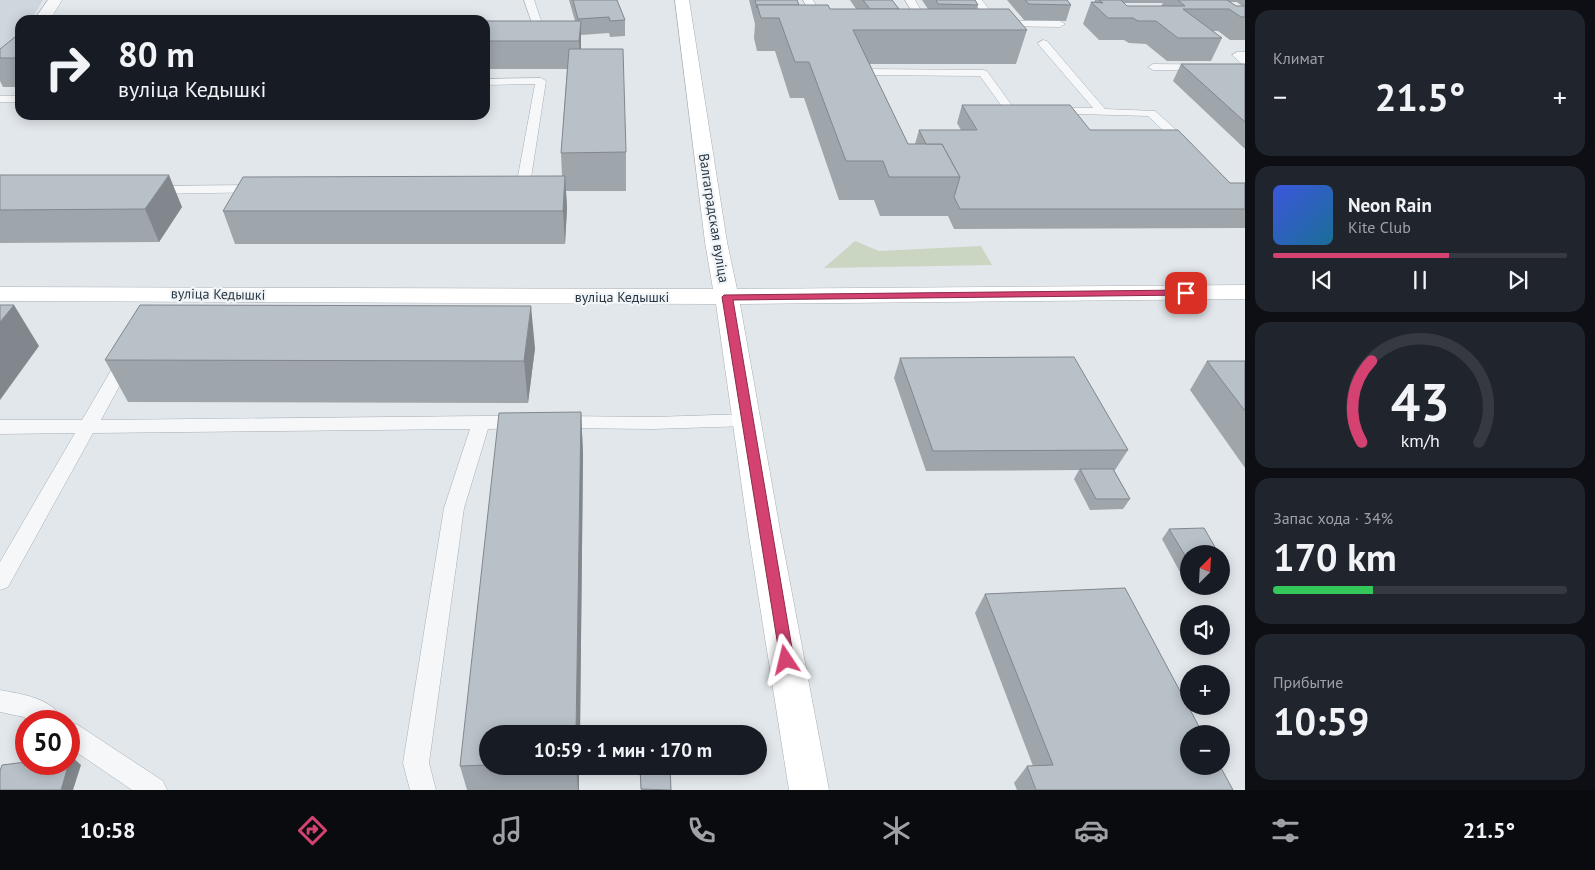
<!DOCTYPE html>
<html lang="ru">
<head>
<meta charset="utf-8">
<style>
  body { margin:0; font-family:"PT Sans",sans-serif; background:#20242c; color:#f1f3f6; height:100vh; display:flex; flex-direction:column; font-size:19px; white-space:nowrap }
  * { box-sizing:border-box; margin:0 }
  p { font-size:16px; color:#9ea1a6 }
  .icon { flex:none; width:28px; height:28px; fill:none; stroke:currentColor; stroke-width:2; stroke-linecap:round; stroke-linejoin:round }
  .map { position:relative; flex:1; overflow:hidden }
  .drawer { display:flex; flex-direction:column; gap:10px; padding:10px; background:#0d0f14; width:350px }
  .drawer>* { flex:none }
  .guide { position:absolute; left:15px; top:15px; width:475px; height:105px; border-radius:15px; box-shadow:0 2px 12px #0003; background:#171b24; color:#f1f3f6; overflow:hidden }
  .needle { width:32px; rotate:24deg }
  .tools { position:absolute; left:1180px; top:545px; display:grid; gap:10px }
  .tools a { display:grid; place-items:center; width:50px; height:50px; border-radius:50%; background:#171b24; box-shadow:0 2px 12px #0003; font-size:25px }
  .speed { position:absolute; left:15px; top:710px; display:flex; gap:10px; font-size:25px; font-weight:700; text-align:center }
  .speed>* { display:grid; place-content:center; width:65px; height:65px; border-radius:50%; background:#171b24; box-shadow:0 2px 12px #0003; line-height:1 }
  .speed .limit { border:8px solid #d22; background:#fff; color:#111 }
  .pin { position:absolute; display:grid; place-items:center; width:42px; height:42px; color:#fff; margin:-21px; border-radius:10px; box-shadow:0 2px 8px #0006 }
  .me { position:absolute; width:55px; margin:-28px; rotate:350deg; stroke-linejoin:round; filter:drop-shadow(0 0 4px #0008) }
  .turn { display:flex; align-items:center; gap:18px; height:105px; padding:0 20px; font-size:22px }
  .turn .icon { width:65px; height:65px; stroke-width:2.5 }
  .turn b { display:block; font-size:35px; line-height:42px }
  .big { font-size:38px; font-weight:700; line-height:1.1 }
  .drawer .tile { flex:1; display:flex; flex-direction:column; justify-content:center; gap:8px; min-width:0; padding:0 18px; border-radius:15px; background:#20242c }
  .drawer .dial { align-items:center; gap:0 }
  .dial svg { height:130px; overflow:visible; fill:none; stroke:#363941; stroke-width:7; stroke-linecap:round; text-anchor:middle }
  .dial text { fill:#f1f3f6; stroke:none }
  .song { display:flex; align-items:center; gap:15px }
  .cover { width:60px; height:60px; border-radius:8px; background:linear-gradient(135deg,hsl(230 70% 55%),hsl(200 70% 35%)) }
  .played { height:5px; border-radius:2px; background:linear-gradient(90deg,#d44271 60%,#363941 60%) }
  .keys { display:flex; justify-content:space-around; direction:ltr }
  .heat { display:flex; justify-content:space-between; align-items:center; font-size:28px; direction:ltr }
  .charge { height:8px; border-radius:4px; background:linear-gradient(90deg,#34c759 34%,#363941 0) }
  .trip { position:absolute; left:479px; top:725px; width:288px; height:50px; border-radius:25px; background:#171b24; box-shadow:0 2px 12px #0003; font-weight:700; line-height:50px; text-align:center }
  .menu { display:flex; height:80px; justify-content:space-around; align-items:center; background:#090b0e; color:#9ea1a6 }
  .menu .icon { width:35px; height:35px }
  .menu .active { color:#d44271 }
  .menu b { font-size:22px; color:#f1f3f6 }
  main { display:flex; flex:1; min-height:0 }
  .map>svg:first-child { display:block }
  .built { fill:#cfd6dd }
  .green { fill:#cad5c2 }
  .lines { fill:none; stroke-linecap:round; stroke-linejoin:round }
  .lane-casing { stroke:#a7afb5; stroke-width:1 }
  .street-casing { stroke:#a7afb5; stroke-width:1 }
  .secondary-casing { stroke:#a7afb5; stroke-width:1 }
  .lane { fill:#f5f7f9; fill-rule:evenodd }
  .street { fill:#f5f7f9; fill-rule:evenodd }
  .secondary { fill:#fff; fill-rule:evenodd }
  .wall { fill:#9ea6ac; fill-rule:evenodd }
  .shaded-wall { fill:#81878c }
  .building { fill:#b8c1c8; stroke:#81878c }
  .route { fill:#d44271; stroke:#8a2b49 }
  .labels { text-anchor:middle; stroke-width:4.5; stroke-linejoin:round; paint-order:stroke }
  .street-label { font-size:14px; fill:#293743; stroke:#f1f5f8 }
</style>
</head>
<body>
<main>
<div class="map">
<svg width="1245" height="790" viewBox="0 0 1245 790">
  <rect width="100%" height="100%" fill="#e2e7eb"/>
  <polygon class="built" points="0,0 43,0 31,20 20,20 20,35 0,53"/>
  <polygon class="green" points="855,241 879,251 981,246 992,265 824,268"/>
  <g class="lines">
    <defs>
      <g id="lane">
        <polygon points="524,0 534,0 545,32 544,34 536,34 535,32"/>
        <polygon points="803,0 813,0 827,26 825,28 819,28"/>
        <polygon points="905,0 915,0 927,21 934,22 934,26 921,26"/>
        <polygon points="972,0 982,0 998,21 1060,21 1065,24 1060,27 992,26"/>
        <polygon points="1043,40 1047,41 1105,109 1155,111 1191,143 1193,146 1191,149 1183,149 1148,116 1006,112 980,76 864,75 859,72 864,69 983,70 987,71 1013,107 1093,108 1039,45 1038,43"/>
        <polygon points="1237,52 1245,52 1245,71 1153,70 1148,67 1153,64 1243,65 1232,55"/>
        <polygon points="541,78 546,81 529,191 522,195 508,194 506,191 508,188 516,187 535,84 485,85 485,79"/>
        <rect x="0" y="96" width="20" height="6"/>
        <polygon points="259,185 264,186 266,189 264,192 153,194 146,190 153,186"/>
        <polygon points="126,353 132,355 134,359 101,420 481,416 522,416 528,417 531,422 528,427 522,428 488,429 464,508 429,763 436,790 410,790 403,763 444,508 470,429 93,433 8,587 0,590 0,562 75,433 0,434 0,420 82,420 120,355"/>
        <polygon points="748,414 754,415 757,420 754,425 748,426 653,429 558,428 552,427 549,422 552,417 558,416 653,417"/>
        <path d="M0 690C21 694 54 698 63 721H30L24 717 0 712Z"/>
        <polygon points="69,721 78,725 163,781 167,790 132,790 69,747"/>
      </g>
      <polygon id="street" points="48,0 62,0 50,20 34,20"/>
      <polygon id="secondary" points="675,0 689,0 727,242 737,289 1245,285 1245,299 740,304 780,530 829,790 789,790 748,530 716,304 0,301 0,287 713,289 705,242"/>
    </defs>
    <use href="#lane" class="lane-casing"/>
    <use href="#street" class="street-casing"/>
    <use href="#secondary" class="secondary-casing"/>
    <use href="#lane" class="lane"/>
    <use href="#street" class="street"/>
    <use href="#secondary" class="secondary"/>
  </g>
  <g class="wall">
    <polygon points="569,0 617,0 625,20 625,36 610,37 609,33 581,35 581,49 626,152 626,191 566,191 567,208 565,244 235,244 223,211 562,176 561,153 567,69 485,69 485,21 575,21"/>
    <polygon points="749,0 797,0 799,5 830,9 856,9 850,0 892,0 899,9 928,9 922,0 975,0 978,5 977,9 1027,30 1016,64 869,64 908,144 915,144 919,130 961,130 957,123 962,105 1090,130 1230,183 1245,183 1245,228 954,229 948,216 880,216 874,200 839,200 804,98 790,98 775,51 757,51 754,38 755,24"/>
    <polygon points="1007,0 1067,0 1071,5 1066,21 1024,20"/>
    <path d="M1095 0H1245V40H1230L1218 31H1213L1222 38 1211 61H1167L1146 44 1129 43 1124 40H1099L1083 24 1091 2H1094ZM1230 2H1237L1242 6H1236ZM1124 3H1163L1161 6H1127Z"/>
    <polygon points="20,37 20,87 3,87 0,81 0,49"/>
    <polygon points="1181,64 1245,64 1245,149 1173,81"/>
    <polygon points="0,175 182,207 159,242 0,243"/>
    <polygon points="535,348 528,403 128,402 105,360"/>
    <polygon points="900,358 1128,450 1115,470 1114,470 1130,499 1123,509 1090,510 1074,479 1079,470 926,471 894,378"/>
    <polygon points="1207,361 1245,361 1245,468 1190,390"/>
    <polygon points="581,412 583,454 580,734 488,734 488,766 579,766 579,790 467,790 460,766"/>
    <polygon points="1169,529 1189,554 1189,573 1181,574 1162,539"/>
    <polygon points="985,594 1233,790 1017,790 1014,783 1027,766 1033,766 975,613"/>
    <polygon points="639,766 670,766 671,790 641,790"/>
  </g>
  <g class="shaded-wall">
    <polygon points="581,21 581,49 580,69 579,41"/>
    <polygon points="169,175 182,207 159,242 145,209"/>
    <polygon points="565,176 567,208 565,244 563,211"/>
    <polygon points="14,305 39,346 0,400 0,322"/>
    <polygon points="531,306 535,348 528,403 524,361"/>
    <polygon points="581,412 583,454 580,734 576,734"/>
    <polygon points="71,756 81,765 73,790 61,790"/>
    <polygon points="576,766 579,766 579,790 578,790"/>
  </g>
  <g class="building">
    <polygon points="573,0 617,0 625,20 610,21 609,17 578,19"/>
    <polygon points="755,0 797,0 799,5 757,5 757,8"/>
    <polygon points="863,0 892,0 899,9 870,9"/>
    <polygon points="936,0 975,0 978,5 938,4"/>
    <polygon points="1025,0 1067,0 1071,5 1029,4"/>
    <polygon points="1099,0 1121,0 1127,6 1185,6 1178,0 1227,0 1236,6 1245,6 1245,17 1241,17 1229,9 1183,9 1222,38 1178,38 1156,21 1138,21 1133,18 1108,18 1091,2 1103,3"/>
    <polygon points="757,5 828,5 830,9 1009,9 1027,30 853,30 908,144 942,144 960,177 889,177 883,161 846,161 809,62 795,62 779,18 761,18"/>
    <polygon points="485,21 581,21 579,41 485,41"/>
    <polygon points="15,37 20,37 20,58 0,58 0,49"/>
    <polygon points="569,49 623,49 626,152 561,153"/>
    <polygon points="1181,64 1245,64 1245,122"/>
    <polygon points="962,105 1070,105 1090,130 1178,130 1230,183 1245,183 1245,209 960,209 954,197 960,177 942,144 926,144 919,130 977,130"/>
    <polygon points="0,175 169,175 145,209 0,210"/>
    <polygon points="565,176 563,211 223,211 243,177"/>
    <polygon points="0,305 14,305 0,322"/>
    <polygon points="140,305 531,306 524,361 105,360"/>
    <polygon points="1074,357 1128,450 933,451 900,358"/>
    <polygon points="1207,361 1245,361 1245,411"/>
    <polygon points="581,412 576,734 488,734 488,765 460,766 499,413"/>
    <polygon points="1080,469 1113,469 1130,499 1096,499"/>
    <polygon points="1204,528 1219,554 1189,554 1189,562 1169,529"/>
    <polygon points="1221,557 1225,563 1221,563"/>
    <polygon points="1125,588 1203,734 1189,734 1189,766 1220,766 1233,790 1036,790 1027,766 1053,765 985,594"/>
    <polygon points="69,756 71,756 61,790 0,790 0,771 2,765 26,762 26,764 69,764"/>
    <polygon points="640,766 670,766 671,790 641,789"/>
  </g>
  <polygon class="route" points="1186,290 1190,291 1190,295 733,300 794,660 792,665 786,667 781,665 722,297 724,295"/>
  <g class="labels">
    <g class="street-label">
      <text transform="translate(714 218) rotate(81)" y="5">Валгаградская вуліца</text>
      <text transform="translate(218 294) rotate(1)" y="5">вуліца Кедышкі</text>
      <text x="622" y="302">вуліца Кедышкі</text>
    </g>
  </g>
</svg>
<div class="tools">
<a><svg class="needle" viewBox="-14 -14 28 28"><path d="M0-13l5 13h-10z" fill="#e53935"/><path d="M0 13l5-13h-10z" fill="#9ea1a6"/></svg></a>
<a><svg class="icon" aria-label="sound" viewBox="0 0 24 24"><path d="M4 9h4l5-4v14l-5-4H4zM17 9q2 3 0 6"/></svg></a>
<a>+</a>
<a>−</a>
</div>
<div class="speed"><div class="limit">50</div></div>
<div class="pin" style="left:1186px;top:293px;background:#d93025"><svg class="icon" aria-label="arrive" viewBox="0 0 24 24"><path d="M6 21V4h12l-3 4 3 4H6"/></svg></div>
<svg class="me" style="left:786px;top:660px" viewBox="-20 -20 40 40"><path d="M0-17L14 15 0 8-14 15z" fill="#d44271" stroke="#fff" stroke-width="4"/></svg>
<div class="trip">10:59 · 1 мин · 170 m</div>
<div class="guide">
<div class="turn"><svg class="icon" aria-label="right" viewBox="0 0 24 24"><path d="M7 20v-9h11M14 6l5 5-5 5"/></svg><div><b>80 m</b>вуліца Кедышкі</div></div>
</div>
</div>
<section class="drawer">
<div class="tile"><p>Климат</p>
<div class="heat"><a>−</a><b class="big">21.5°</b><a>+</a></div>
</div>
<div class="tile">
<div class="song"><i class="cover"></i><div><b>Neon Rain</b><p>Kite Club</p></div></div>
<div class="played"></div>
<div class="keys"><svg class="icon" aria-label="previous" viewBox="0 0 24 24"><path d="M18 5L8 12l10 7zM5 5v14"/></svg><svg class="icon" aria-label="pause" viewBox="0 0 24 24"><path d="M8 5v14M16 5v14"/></svg><svg class="icon" aria-label="next" viewBox="0 0 24 24"><path d="M6 5l10 7-10 7zM19 5v14"/></svg></div>
</div>
<div class="tile dial"><svg viewBox="0 0 100 80">
<path d="M14 69A42 42 0 1 1 86 69"/>
<path d="M14 69A42 42 0 0 1 20 19" stroke="#d44271"/>
<text x="50" y="56" font-size="32" font-weight="700">43</text>
<text x="50" y="72" font-size="11">km/h</text>
</svg></div>
<div class="tile"><p>Запас хода · 34%</p><b class="big">170 km</b><div class="charge"></div></div>
<div class="tile"><p>Прибытие</p><b class="big">10:59</b></div>
</section>
</main>
<nav class="menu">
<b>10:58</b>
<svg class="icon active" aria-label="directions" viewBox="0 0 24 24"><path d="M12 3l9 9-9 9-9-9zM9 14v-3h6M13 9l2 2-2 2"/></svg>
<svg class="icon" aria-label="music" viewBox="0 0 24 24"><path d="M9 18V5l10-2v13"/><circle cx="6" cy="18" r="3"/><circle cx="16" cy="16" r="3"/></svg>
<svg class="icon" aria-label="phone" viewBox="0 0 24 24"><path d="M5 4h4l2 5-3 2q2 4 5 5l2-3 5 2v4C11 20 4 13 5 4z"/></svg>
<svg class="icon" aria-label="climate" viewBox="0 0 24 24"><path d="M12 3v18M4 7l16 10M4 17L20 7"/></svg>
<svg class="icon" aria-label="car" viewBox="0 0 24 24"><path d="M5 17H2v-5l4-1 3-4h7l3 4 3 1v5h-3M9 17h6M6 11h13"/><circle cx="7" cy="17" r="2"/><circle cx="17" cy="17" r="2"/></svg>
<svg class="icon" aria-label="filters" viewBox="0 0 24 24"><path d="M4 7h16M4 17h16"/><circle cx="9" cy="7" r="2"/><circle cx="15" cy="17" r="2"/></svg>
<b>21.5°</b>
</nav>
</body>
</html>
